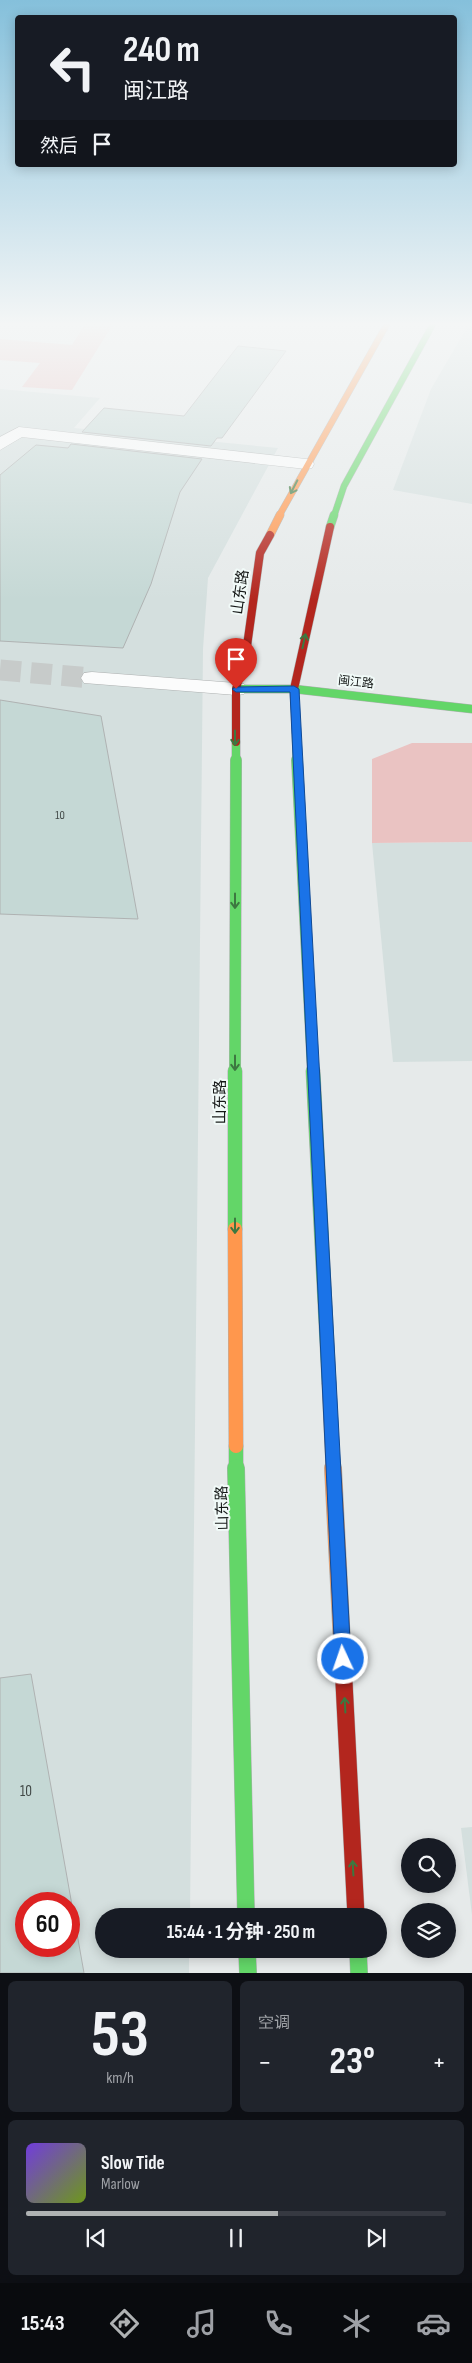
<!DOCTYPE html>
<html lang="zh">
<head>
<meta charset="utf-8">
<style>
  body { margin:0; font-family:"Sofia Sans Condensed","Noto Sans SC",sans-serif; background:#20242c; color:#f1f3f6; height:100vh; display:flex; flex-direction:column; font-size:19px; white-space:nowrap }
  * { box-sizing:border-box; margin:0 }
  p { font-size:16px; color:#9ea1a6 }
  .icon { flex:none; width:28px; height:28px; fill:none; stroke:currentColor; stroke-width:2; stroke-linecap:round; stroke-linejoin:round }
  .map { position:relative; height:1973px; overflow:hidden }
  .drawer { display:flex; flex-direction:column; gap:8px; padding:8px; background:#0d0f14; flex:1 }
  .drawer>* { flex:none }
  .hud { position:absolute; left:15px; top:15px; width:442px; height:152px; border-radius:5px; box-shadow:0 2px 12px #0003; background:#171b24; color:#f1f3f6; overflow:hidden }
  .buttons { position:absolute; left:401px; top:1838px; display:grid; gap:10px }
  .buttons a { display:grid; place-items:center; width:55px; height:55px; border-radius:50%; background:#171b24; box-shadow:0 2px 12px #0003; font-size:25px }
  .speed { position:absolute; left:15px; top:1892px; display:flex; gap:10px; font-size:25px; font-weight:700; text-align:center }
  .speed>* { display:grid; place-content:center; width:65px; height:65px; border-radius:50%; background:#171b24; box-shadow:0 2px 12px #0003; line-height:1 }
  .speed .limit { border:8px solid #d22; background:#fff; color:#111 }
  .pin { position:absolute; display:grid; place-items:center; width:42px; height:42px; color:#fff; margin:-51px -21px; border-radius:50% 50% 50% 0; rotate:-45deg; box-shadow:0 0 5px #0007 }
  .pin .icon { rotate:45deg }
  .me { position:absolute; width:55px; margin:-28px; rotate:357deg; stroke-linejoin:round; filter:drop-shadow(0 0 4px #0008) }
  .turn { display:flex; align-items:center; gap:18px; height:105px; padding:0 25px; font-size:22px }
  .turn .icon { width:65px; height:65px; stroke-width:2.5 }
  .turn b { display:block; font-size:35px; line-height:42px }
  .then { display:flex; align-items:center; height:48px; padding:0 25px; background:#0003; gap:10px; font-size:19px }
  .big { font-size:38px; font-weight:700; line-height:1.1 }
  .drawer .card { flex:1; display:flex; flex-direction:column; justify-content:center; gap:8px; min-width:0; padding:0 18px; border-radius:8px; background:#20242c }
  .drawer .dial { align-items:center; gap:0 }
  .dial b { font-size:65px; line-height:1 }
  .song { display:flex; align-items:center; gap:15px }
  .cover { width:60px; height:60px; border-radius:8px; background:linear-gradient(135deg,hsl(260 70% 55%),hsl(80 70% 35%)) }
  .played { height:5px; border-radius:2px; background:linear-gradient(90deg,#afb2b3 60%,#363941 60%) }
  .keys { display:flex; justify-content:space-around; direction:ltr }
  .heat { display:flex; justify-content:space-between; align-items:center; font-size:28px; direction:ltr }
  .drawer .tiles { flex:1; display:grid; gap:8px; grid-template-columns:1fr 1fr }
  .card:last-child { grid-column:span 2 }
  .trip { position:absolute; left:95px; top:1908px; width:292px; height:50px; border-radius:25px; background:#171b24; box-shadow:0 2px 12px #0003; font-weight:700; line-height:50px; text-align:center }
  .tab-bar { display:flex; height:80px; justify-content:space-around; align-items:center; background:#090b0e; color:#9ea1a6 }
  .tab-bar .icon { width:35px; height:35px }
  .tab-bar .current { color:#afb2b3 }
  .tab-bar b { font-size:22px; color:#f1f3f6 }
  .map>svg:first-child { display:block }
  .built { fill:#d4dfde; fill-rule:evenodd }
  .forest { fill:#eac3c2 }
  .building { fill:#c5d8d5; stroke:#afb2b2; fill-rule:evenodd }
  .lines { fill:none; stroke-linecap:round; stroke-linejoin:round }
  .street-tunnel { stroke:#c7cbca; stroke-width:21; stroke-dasharray:21 10; stroke-linecap:butt }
  .street-casing { stroke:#aeb1b1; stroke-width:1 }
  .fast-far4-casing { stroke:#aeb1b1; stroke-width:7 }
  .fast-far3-casing { stroke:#aeb1b1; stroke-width:9 }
  .fast-far2-casing { stroke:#aeb1b1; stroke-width:12 }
  .fast-far1-casing { stroke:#aeb1b1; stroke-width:15 }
  .fast-casing { stroke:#aeb1b1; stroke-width:18 }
  .slow-far3-casing { stroke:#aeb1b1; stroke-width:7 }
  .slow-far2-casing { stroke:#aeb1b1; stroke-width:9 }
  .slow-far1-casing { stroke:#aeb1b1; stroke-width:15 }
  .slow-casing { stroke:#aeb1b1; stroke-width:18 }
  .jam-far1-casing { stroke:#aeb1b1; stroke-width:9 }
  .jam-casing { stroke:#aeb1b1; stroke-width:18 }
  .street { fill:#fbfcfc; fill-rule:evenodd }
  .fast-far4 { stroke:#63d668; stroke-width:6 }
  .fast-far3 { stroke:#63d668; stroke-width:8 }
  .fast-far2 { stroke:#63d668; stroke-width:11 }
  .fast-far1 { stroke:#63d668; stroke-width:14 }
  .fast { stroke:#63d668; stroke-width:17 }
  .slow-far3 { stroke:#ff974d; stroke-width:6 }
  .slow-far2 { stroke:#ff974d; stroke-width:8 }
  .slow-far1 { stroke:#ff974d; stroke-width:14 }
  .slow { stroke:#ff974d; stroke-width:17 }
  .jam-far1 { stroke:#b3261e; stroke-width:8 }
  .jam { stroke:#b3261e; stroke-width:17 }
  .oneway { stroke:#3c7840 }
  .route { fill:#1a73e8; stroke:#114b97 }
  .labels { text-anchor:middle; stroke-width:4; stroke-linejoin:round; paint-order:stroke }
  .far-street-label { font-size:12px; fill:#161918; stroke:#f1faf8 }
  .number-label { font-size:12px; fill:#424947 }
  .street-label { font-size:15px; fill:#161918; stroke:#f1faf8 }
  .near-number-label { font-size:15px; fill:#424947 }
</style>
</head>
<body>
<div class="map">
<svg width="472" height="1973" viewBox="0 0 472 1973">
  <rect width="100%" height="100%" fill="#e6eaea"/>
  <g class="built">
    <polygon points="469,324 472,324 472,504 393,490 431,389"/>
    <path d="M0 389 100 398 74 428 278 448 208 578 203 649 190 1916H104V1949H189V1973H0ZM26 1904H69V1946H26Z"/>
    <polygon points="472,842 472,1061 393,1062 372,843"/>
    <polygon points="472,1827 472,1915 461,1828"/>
  </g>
  <g class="forest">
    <polygon points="85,324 113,324 72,390 22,387 40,363 0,360 0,339 72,345"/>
    <polygon points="412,743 472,743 472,842 372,843 372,759"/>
  </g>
  <g class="building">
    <polygon points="238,346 286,351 222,438 217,438 211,446 82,432 104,408 184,416"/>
    <polygon points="71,444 202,459 180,492 151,584 123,648 0,641 0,475 36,445 68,448"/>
    <polygon points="0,700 101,716 138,919 0,914"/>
    <path d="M31 1674 84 1973H0V1678ZM26 1904H69V1946H26Z"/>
  </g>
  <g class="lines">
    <polyline class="street-tunnel" points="0,670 92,678"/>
    <defs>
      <g id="street">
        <polygon points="19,427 306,459 312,460 314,464 312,468 306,469 22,437 0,450 0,437"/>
        <polygon points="92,672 236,683 244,684 247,689 244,694 236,695 84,683 81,678 84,673"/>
      </g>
      <polyline id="fast-far4" points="334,516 344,486 433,324"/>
      <g id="fast-far3">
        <polyline points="330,527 334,515"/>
        <polyline points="236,689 294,689 472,709"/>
        <polyline points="296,732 297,761"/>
        <polyline points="236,761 236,742"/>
      </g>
      <g id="fast-far2">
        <polyline points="297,760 313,1073"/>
        <polyline points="235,1073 236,760"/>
      </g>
      <g id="fast-far1">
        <polyline points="313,1071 329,1383"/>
        <polyline points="235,1229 235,1071"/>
        <polyline points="236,1446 236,1469"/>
      </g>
      <g id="fast">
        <polyline points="236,1468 246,1916"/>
        <polyline points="247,1949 248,1973"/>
        <polyline points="358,1949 359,1973"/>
      </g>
      <polyline id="slow-far3" points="279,516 387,324"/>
      <polyline id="slow-far2" points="270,535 280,515"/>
      <g id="slow-far1">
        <polyline points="235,1229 236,1446"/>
        <polyline points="329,1383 333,1469"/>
      </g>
      <polyline id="slow" points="333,1468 343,1663"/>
      <g id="jam-far1">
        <polyline points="296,732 294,689 330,527"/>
        <polyline points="236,742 236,689 246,653 260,553 270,535"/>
      </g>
      <polyline id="jam" points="343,1663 356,1916"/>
    </defs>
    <use href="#street" class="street-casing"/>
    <use href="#fast-far4" class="fast-far4-casing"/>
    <use href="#fast-far3" class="fast-far3-casing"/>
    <use href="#fast-far2" class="fast-far2-casing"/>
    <use href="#fast-far1" class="fast-far1-casing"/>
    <use href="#fast" class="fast-casing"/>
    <use href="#slow-far3" class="slow-far3-casing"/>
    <use href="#slow-far2" class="slow-far2-casing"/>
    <use href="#slow-far1" class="slow-far1-casing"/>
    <use href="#slow" class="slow-casing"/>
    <use href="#jam-far1" class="jam-far1-casing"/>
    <use href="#jam" class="jam-casing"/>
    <use href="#street" class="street"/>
    <use href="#fast-far4" class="fast-far4"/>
    <use href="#fast-far3" class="fast-far3"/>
    <use href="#fast-far2" class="fast-far2"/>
    <use href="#fast-far1" class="fast-far1"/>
    <use href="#fast" class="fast"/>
    <use href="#slow-far3" class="slow-far3"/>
    <use href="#slow-far2" class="slow-far2"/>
    <use href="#slow-far1" class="slow-far1"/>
    <use href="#slow" class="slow"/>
    <use href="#jam-far1" class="jam-far1"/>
    <use href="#jam" class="jam"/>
  </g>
  <defs><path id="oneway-shaft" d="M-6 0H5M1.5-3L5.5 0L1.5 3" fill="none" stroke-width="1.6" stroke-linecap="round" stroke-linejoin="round" transform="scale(1.25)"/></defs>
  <g class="oneway">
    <use href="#oneway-shaft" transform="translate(294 487) rotate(117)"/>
    <use href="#oneway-shaft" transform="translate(304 641) rotate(-78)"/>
    <use href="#oneway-shaft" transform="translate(235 738) rotate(90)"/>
    <use href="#oneway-shaft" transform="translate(235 901) rotate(90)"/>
    <use href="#oneway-shaft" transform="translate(235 1063) rotate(90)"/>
    <use href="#oneway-shaft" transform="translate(235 1226) rotate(90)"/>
    <use href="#oneway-shaft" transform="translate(345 1705) rotate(-93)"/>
    <use href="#oneway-shaft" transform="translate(353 1868) rotate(-93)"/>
  </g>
  <linearGradient id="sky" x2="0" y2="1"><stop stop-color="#85c0db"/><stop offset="0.54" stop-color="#f4f6f6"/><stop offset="1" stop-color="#f4f6f6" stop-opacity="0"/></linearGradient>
  <rect width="472" height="600" fill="url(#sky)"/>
  <polygon class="route" points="294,686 299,689 351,1659 349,1665 343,1667 337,1665 335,1659 290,692 236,692 232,689 236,687"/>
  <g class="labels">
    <g class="far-street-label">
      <text transform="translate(356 682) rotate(6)" y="4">闽江路</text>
    </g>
    <g class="number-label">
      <text x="60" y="819">10</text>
    </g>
    <g class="street-label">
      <text transform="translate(240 592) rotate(-82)" y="5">山东路</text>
      <text transform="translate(220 1102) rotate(-90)" y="5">山东路</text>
      <text transform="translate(222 1508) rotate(-91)" y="5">山东路</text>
    </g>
    <g class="near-number-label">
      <text x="26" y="1796">10</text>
    </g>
  </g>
</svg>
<div class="buttons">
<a><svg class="icon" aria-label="search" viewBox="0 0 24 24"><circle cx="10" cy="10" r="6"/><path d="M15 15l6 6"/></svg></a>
<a><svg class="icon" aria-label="layers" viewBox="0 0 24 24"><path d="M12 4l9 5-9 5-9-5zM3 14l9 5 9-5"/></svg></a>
</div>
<div class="speed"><div class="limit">60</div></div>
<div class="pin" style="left:236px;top:689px;background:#d93025"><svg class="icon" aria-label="arrive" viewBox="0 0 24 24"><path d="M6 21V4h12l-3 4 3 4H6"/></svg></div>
<svg class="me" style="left:343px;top:1659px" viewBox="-20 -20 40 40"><circle r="17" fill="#1a73e8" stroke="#fff" stroke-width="3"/><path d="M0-11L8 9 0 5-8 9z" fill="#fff"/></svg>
<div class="trip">15:44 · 1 分钟 · 250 m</div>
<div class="hud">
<div class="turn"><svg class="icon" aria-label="left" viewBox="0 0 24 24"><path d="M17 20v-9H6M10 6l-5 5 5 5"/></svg><div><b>240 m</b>闽江路</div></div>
<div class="then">然后<svg class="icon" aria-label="arrive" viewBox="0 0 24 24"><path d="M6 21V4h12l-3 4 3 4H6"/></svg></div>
</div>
</div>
<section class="drawer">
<div class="tiles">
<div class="card dial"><b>53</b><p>km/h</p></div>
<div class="card"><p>空调</p>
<div class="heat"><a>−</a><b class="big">23°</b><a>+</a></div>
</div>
<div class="card">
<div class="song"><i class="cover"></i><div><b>Slow Tide</b><p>Marlow</p></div></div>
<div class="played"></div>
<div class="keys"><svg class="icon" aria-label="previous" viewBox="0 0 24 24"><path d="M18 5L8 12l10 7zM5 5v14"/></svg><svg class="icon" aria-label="pause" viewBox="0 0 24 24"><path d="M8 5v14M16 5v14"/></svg><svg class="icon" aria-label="next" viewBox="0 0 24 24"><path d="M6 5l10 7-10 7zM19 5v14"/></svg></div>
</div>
</div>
</section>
<nav class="tab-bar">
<b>15:43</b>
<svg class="icon current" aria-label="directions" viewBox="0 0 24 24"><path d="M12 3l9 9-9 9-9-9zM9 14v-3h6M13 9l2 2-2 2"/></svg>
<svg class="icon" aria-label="music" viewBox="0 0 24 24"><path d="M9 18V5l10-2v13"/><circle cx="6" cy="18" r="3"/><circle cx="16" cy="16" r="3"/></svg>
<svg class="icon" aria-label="phone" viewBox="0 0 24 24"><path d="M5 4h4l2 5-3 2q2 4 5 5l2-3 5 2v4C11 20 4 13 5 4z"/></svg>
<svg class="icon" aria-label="climate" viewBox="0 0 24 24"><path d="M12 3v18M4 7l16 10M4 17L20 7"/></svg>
<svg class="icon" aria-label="car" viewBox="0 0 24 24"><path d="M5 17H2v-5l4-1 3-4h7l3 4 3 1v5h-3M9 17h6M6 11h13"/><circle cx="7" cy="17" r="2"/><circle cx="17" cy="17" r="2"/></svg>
</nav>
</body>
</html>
